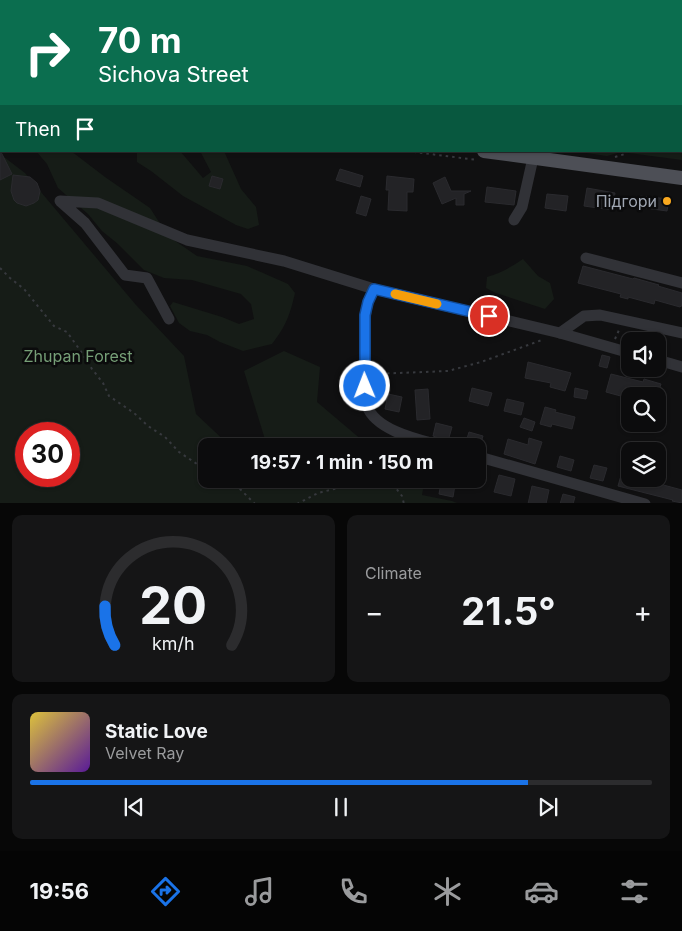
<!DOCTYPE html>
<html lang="en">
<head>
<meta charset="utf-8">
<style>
  body { margin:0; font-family:Inter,sans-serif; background:#151516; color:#f1f3f6; height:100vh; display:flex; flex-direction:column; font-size:19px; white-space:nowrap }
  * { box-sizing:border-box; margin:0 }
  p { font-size:16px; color:#9a9b9d }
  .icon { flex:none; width:28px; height:28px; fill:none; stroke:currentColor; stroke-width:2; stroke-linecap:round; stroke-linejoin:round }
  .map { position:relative; height:503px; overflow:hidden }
  .side { display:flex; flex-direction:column; gap:12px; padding:12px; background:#070707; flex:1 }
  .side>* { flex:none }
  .guide { position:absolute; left:0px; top:0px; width:682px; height:152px; box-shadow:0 1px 4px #0004,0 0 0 1px #2c2c2e; background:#0b6e4f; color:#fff; overflow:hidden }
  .buttons { position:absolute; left:621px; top:332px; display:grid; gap:10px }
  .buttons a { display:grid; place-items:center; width:45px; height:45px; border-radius:10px; background:#0c0c0d; box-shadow:0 1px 4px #0004,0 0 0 1px #2c2c2e; font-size:25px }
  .speed { position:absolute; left:15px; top:422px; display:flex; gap:10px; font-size:25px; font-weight:700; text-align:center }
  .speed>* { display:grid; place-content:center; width:65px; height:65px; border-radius:50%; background:#0c0c0d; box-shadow:0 1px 4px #0004,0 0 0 1px #2c2c2e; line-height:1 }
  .speed .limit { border:8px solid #d22; background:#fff; color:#111 }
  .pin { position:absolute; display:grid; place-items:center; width:42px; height:42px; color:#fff; margin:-21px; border:2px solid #fff; border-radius:50%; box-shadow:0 1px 5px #0007 }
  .me { position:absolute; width:55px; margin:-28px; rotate:359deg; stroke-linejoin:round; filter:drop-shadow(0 0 4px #0008) }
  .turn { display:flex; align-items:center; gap:18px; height:105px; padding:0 15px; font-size:22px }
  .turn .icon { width:65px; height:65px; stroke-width:2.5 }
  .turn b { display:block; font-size:35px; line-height:42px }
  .then { display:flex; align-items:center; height:48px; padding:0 15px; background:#0003; gap:10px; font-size:19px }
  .big { font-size:38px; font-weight:700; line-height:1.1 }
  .side .tile { flex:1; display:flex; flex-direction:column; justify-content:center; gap:8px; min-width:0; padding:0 18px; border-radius:10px; background:#151516 }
  .side .dial { align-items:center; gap:0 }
  .dial svg { height:130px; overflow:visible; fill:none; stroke:#2c2c2e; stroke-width:7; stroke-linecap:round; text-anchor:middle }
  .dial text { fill:#f1f3f6; stroke:none }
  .song { display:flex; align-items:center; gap:15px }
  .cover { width:60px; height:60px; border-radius:8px; background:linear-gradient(135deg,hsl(50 70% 55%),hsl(270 70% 35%)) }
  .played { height:5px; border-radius:2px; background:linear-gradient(90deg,#1a73e8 80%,#2c2c2e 80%) }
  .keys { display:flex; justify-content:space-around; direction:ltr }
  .heat { display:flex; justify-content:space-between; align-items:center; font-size:28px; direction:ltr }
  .side .tiles { flex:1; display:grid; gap:12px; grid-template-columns:1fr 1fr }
  .tile:last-child { grid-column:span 2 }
  .trip { position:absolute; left:198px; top:438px; width:288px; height:50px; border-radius:10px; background:#0c0c0d; box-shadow:0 1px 4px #0004,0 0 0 1px #2c2c2e; font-weight:700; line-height:50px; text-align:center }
  .dock { display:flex; height:80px; justify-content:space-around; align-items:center; background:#050505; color:#9a9b9d }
  .dock .icon { width:35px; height:35px }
  .dock .current { color:#1a73e8 }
  .dock b { font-size:22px; color:#f1f3f6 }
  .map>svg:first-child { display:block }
  .built { fill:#1c1c1e }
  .green { fill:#161c17; fill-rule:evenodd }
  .building { fill:#232326; stroke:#2a2a2e }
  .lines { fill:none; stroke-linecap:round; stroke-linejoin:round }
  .path { stroke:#37393e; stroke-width:2; stroke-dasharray:2.5 4; stroke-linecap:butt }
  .minor { stroke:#313237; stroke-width:11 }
  .major { stroke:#4d4f56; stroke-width:14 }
  .route-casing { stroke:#114b97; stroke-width:12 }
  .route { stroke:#1a73e8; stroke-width:9 }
  .slow { stroke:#f59e0b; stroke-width:9 }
  .poi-dot { fill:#faa91f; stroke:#0b0b0c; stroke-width:2 }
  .labels { text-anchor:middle; stroke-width:5; stroke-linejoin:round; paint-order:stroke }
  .poi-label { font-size:16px; fill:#a0a7b3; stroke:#0b0b0c; text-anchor:end }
  .park-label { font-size:16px; fill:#769f77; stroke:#0b0b0c }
</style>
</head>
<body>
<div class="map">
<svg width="682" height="504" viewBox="0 0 682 504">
  <rect width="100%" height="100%" fill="#101011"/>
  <g class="built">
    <polygon points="124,0 383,0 382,1 124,1"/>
    <polygon points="415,0 615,0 614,1 415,1"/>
  </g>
  <g class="green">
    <polygon points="681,98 682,160 621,152 607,156 572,151 681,151"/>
    <path d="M36 151H71L105 177 150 208 168 236 197 256 247 266 288 284 295 293C290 315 286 326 272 344L243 351 220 342 207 335 190 331 179 323 170 306 173 302 222 317 239 324 254 319 251 304 241 294 192 280 164 278 144 270 118 244 102 231 88 214 58 188 47 164Z"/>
    <polygon points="137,151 180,151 203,178 211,172 200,151 224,151 241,189 256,207 259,225 248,229 236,225 183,196 151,171 137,162"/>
    <path d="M0 154 25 173 136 305 184 356 196 414 230 446H206V479H410L415 485 423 489 422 495 452 501 457 503H0ZM26 434H69V476H26Z"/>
    <path d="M523 259 538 276 550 283 554 299 545 309 496 293 486 288 487 277C501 273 511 267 523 259Z"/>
    <polygon points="284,351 320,367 317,402 369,446 267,446 244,371"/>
  </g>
  <g class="building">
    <polygon points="0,150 12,174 0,180"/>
    <polygon points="340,169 363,176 360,187 336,180"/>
    <polygon points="13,175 30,177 37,183 40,191 38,200 34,203 26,206 17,203 14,200 11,191"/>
    <polygon points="212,176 223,179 220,189 209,186"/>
    <polygon points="387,176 414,179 413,192 407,192 407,211 388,210 389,190 386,190"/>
    <polygon points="445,177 451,191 471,191 464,194 464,205 456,205 456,198 442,204 433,183"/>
    <polygon points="487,187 516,191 514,205 485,202"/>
    <polygon points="587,188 615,193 612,210 584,206"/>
    <polygon points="547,194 568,196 566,211 545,208"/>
    <polygon points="361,196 371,199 366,216 356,213"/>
    <polygon points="640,196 669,199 667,211 638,207"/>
    <polygon points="583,266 633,279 634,278 659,285 658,286 682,293 682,306 681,306 680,307 655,300 654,304 628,297 628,299 620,297 621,294 578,283"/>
    <polygon points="602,355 610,357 607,368 599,366"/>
    <polygon points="528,362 571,373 565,391 550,387 551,383 525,378"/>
    <polygon points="611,374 643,382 644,379 661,384 657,396 629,396 628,398 606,392"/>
    <polygon points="472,388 492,393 488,406 469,401"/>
    <polygon points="575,388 588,391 586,399 574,397"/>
    <polygon points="428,389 430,419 417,420 415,390"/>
    <polygon points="388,394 402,397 399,412 385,409"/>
    <polygon points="507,399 524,403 521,415 504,411"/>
    <polygon points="545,407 556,410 555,412 575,417 572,429 552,424 551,427 540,424"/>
    <polygon points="524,418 535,422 532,431 520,427"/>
    <polygon points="436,423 452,427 448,441 433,436"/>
    <polygon points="469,432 483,436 480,446 469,446 465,445"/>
    <polygon points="529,438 542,442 535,464 504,454 508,439 528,445"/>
    <polygon points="560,456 574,460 571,471 557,467"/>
    <polygon points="594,465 607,468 603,481 590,478"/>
    <polygon points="622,472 630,475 630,479 641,479 682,490 682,503 672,501 673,500 618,486"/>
    <polygon points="499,475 515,479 511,496 494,492"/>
    <polygon points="441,483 455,485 453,497 439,494"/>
    <polygon points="532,486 549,490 546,504 528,504"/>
    <polygon points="563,494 575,497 573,504 560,504"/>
  </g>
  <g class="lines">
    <g class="path">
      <polyline points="38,0 41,1"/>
      <polyline points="681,121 682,121"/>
      <polyline points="681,122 682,122"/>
      <polyline points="407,151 477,160"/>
      <polyline points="615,157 625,154 628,151"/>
      <polyline points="0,268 10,278 24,289 54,326 67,332 82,353 92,369 103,383 109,396 134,413 148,426 165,437 179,452 206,470"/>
      <polyline points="615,339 619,330"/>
      <polyline points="374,374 448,371 481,362 542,340"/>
      <polyline points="223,479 238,487 255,504"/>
      <polyline points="389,479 402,496 404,504"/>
      <polyline points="297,504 318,493 350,485 365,479"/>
    </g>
    <g class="minor">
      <polyline points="122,0 122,1"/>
      <polyline points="247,0 251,1"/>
      <polyline points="681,93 682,93"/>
      <polyline points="514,220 522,207 533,158"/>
      <polyline points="586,258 682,283"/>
      <polyline points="169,319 147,278 125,275 85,223 60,201 98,203 187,240 284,261 374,289"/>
      <polyline points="560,333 584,316 600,315 682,333"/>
      <polyline points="658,360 682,367"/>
      <path d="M442 446C420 440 376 431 367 406 362 391 365 365 365 349 365 328 363 307 374 289L560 333 630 353"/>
      <polyline points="476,456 645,504"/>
    </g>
    <g class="major">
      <polyline points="84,0 86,1"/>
      <polyline points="484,151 682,178"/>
    </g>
  </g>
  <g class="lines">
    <defs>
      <polyline id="route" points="365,386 365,315 368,302 374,289 489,316"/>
    </defs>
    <use href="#route" class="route-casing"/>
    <use href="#route" class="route"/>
    <polyline class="slow" points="395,294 437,304"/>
  </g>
  <circle class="poi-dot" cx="667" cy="201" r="5"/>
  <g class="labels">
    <g class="poi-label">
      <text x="657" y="207">Підгори</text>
    </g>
    <g class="park-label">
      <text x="78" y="362">Zhupan Forest</text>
    </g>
  </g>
</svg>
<div class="buttons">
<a><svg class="icon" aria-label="sound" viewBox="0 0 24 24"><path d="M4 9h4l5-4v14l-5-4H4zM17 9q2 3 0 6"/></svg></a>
<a><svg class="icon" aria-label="search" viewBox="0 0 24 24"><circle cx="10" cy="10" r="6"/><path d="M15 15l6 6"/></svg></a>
<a><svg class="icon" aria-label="layers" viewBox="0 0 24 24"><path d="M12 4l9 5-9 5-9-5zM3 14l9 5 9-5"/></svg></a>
</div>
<div class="speed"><div class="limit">30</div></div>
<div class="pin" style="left:489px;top:316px;background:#d93025"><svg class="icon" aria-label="arrive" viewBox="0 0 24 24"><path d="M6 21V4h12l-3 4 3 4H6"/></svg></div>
<svg class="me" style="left:365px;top:386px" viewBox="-20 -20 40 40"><circle r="17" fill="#1a73e8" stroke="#fff" stroke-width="3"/><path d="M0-11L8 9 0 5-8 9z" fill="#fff"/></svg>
<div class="trip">19:57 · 1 min · 150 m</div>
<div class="guide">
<div class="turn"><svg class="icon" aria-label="right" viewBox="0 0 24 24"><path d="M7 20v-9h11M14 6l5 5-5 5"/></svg><div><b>70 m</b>Sichova Street</div></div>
<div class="then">Then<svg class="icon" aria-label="arrive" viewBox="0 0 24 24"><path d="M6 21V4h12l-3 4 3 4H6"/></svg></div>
</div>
</div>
<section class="side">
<div class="tiles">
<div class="tile dial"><svg viewBox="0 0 100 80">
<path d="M14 69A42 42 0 1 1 86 69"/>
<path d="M14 69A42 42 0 0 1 8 45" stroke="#1a73e8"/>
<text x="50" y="56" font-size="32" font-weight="700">20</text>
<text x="50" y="72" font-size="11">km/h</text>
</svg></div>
<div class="tile"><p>Climate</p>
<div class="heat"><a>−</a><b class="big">21.5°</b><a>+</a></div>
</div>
<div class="tile">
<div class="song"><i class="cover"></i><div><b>Static Love</b><p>Velvet Ray</p></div></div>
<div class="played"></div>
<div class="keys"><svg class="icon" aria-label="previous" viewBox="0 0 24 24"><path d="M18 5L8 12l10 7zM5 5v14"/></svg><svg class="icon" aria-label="pause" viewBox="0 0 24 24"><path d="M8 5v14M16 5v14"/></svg><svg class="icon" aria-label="next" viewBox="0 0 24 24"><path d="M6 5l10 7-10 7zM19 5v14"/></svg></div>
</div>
</div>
</section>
<nav class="dock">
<b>19:56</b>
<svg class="icon current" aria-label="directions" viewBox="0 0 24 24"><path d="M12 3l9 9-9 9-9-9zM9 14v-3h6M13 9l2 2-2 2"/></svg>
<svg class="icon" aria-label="music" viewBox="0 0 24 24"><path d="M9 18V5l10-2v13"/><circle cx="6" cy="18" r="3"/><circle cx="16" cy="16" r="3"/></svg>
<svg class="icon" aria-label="phone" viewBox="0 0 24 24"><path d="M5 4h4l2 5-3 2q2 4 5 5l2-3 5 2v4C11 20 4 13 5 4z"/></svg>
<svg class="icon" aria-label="climate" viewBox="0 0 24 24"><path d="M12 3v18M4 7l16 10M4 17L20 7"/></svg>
<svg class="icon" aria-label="car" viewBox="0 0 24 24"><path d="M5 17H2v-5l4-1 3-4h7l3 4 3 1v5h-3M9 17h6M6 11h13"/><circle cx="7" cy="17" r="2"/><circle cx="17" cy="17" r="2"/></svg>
<svg class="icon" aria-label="filters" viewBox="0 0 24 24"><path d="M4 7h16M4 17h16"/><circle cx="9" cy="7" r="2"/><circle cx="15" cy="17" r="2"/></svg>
</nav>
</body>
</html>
